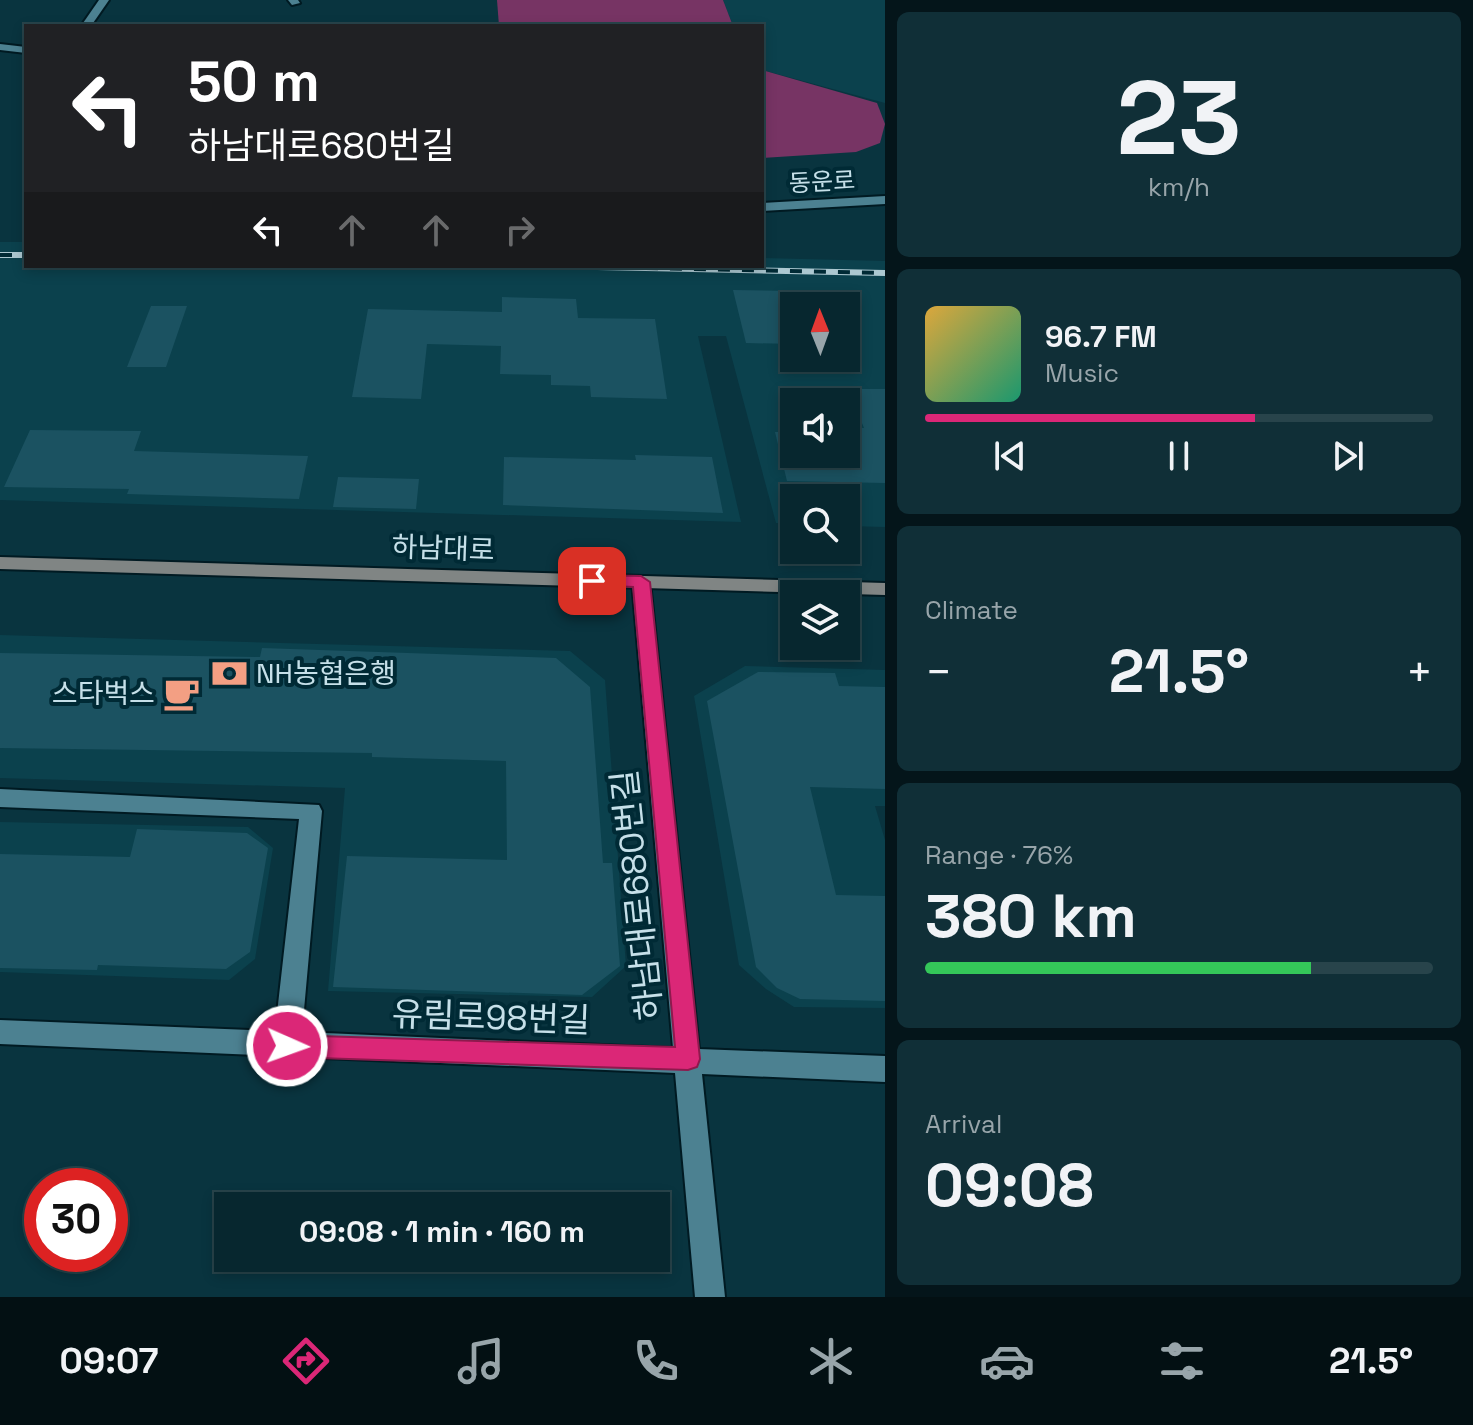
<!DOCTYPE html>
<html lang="en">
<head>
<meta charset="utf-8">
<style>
  body { margin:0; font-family:"Space Grotesk","Noto Sans KR",sans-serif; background:#102f37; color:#f1f3f6; height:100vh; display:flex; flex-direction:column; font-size:30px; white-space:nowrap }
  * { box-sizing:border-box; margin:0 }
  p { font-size:26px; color:#98a5aa }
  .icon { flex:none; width:44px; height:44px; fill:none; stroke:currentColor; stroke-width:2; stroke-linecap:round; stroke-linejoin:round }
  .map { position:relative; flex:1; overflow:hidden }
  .side { display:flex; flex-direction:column; gap:12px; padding:12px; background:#04151a; width:588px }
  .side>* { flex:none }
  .top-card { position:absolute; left:24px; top:24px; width:740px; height:244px; border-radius:0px; box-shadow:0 4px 12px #0003,0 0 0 2px #28444b; background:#202124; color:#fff; overflow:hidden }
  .needle { width:52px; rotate:359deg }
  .fabs { position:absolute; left:780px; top:292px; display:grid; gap:16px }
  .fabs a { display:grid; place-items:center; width:80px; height:80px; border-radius:0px; background:#07272f; box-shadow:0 4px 12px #0003,0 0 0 2px #28444b; font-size:40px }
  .speed { position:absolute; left:24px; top:1168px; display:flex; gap:16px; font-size:40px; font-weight:700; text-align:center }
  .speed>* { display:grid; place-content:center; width:104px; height:104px; border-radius:50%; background:#07272f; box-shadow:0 4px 12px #0003,0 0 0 2px #28444b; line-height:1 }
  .speed .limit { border:12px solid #d22; background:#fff; color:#111 }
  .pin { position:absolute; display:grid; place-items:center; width:68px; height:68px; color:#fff; margin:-34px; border-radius:16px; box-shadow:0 4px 12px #0006 }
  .me { position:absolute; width:88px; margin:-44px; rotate:92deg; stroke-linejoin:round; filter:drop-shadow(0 0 6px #0008) }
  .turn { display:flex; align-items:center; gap:28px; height:168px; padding:0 32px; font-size:36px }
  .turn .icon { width:104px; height:104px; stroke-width:2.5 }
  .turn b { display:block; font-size:56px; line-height:68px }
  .lanes { display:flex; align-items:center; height:76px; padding:0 32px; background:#0003; justify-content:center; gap:40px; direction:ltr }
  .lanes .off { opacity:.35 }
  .big { font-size:60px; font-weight:700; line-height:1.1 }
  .side .tile { flex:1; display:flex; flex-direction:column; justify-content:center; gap:12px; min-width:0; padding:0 28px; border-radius:12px; background:#102f37 }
  .side .dial { align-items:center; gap:0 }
  .dial b { font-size:104px; line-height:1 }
  .song { display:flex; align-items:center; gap:24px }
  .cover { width:96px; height:96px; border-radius:12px; background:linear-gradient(135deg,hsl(40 70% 55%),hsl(160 70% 35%)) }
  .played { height:8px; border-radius:4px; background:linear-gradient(90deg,#db2777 65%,#28444b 65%) }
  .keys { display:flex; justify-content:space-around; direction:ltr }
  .heat { display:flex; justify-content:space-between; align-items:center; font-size:44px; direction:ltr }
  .charge { height:12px; border-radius:6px; background:linear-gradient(90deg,#34c759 76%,#28444b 0) }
  .trip { position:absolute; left:214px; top:1192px; width:456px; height:80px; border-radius:0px; background:#07272f; box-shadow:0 4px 12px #0003,0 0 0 2px #28444b; font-weight:700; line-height:80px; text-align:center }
  .tab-bar { display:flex; height:128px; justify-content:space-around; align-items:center; background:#031013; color:#98a5aa }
  .tab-bar .icon { width:56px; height:56px }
  .tab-bar .on { color:#db2777 }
  .tab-bar b { font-size:36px; color:#f1f3f6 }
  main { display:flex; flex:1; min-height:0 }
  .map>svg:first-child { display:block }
  .built { fill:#0b414d; fill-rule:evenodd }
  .green { fill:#773464 }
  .building { fill:#1b5261 }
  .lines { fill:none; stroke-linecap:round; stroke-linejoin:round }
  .street-casing { stroke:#001a22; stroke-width:4 }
  .secondary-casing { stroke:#001a22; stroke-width:4 }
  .street { fill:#4c8191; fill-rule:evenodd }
  .secondary { fill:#808584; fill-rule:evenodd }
  .rail-casing { stroke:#acc8d1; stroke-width:6 }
  .rail { stroke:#002a35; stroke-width:4; stroke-dasharray:12; stroke-linecap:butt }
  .route { fill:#db2777; stroke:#8e194d; stroke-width:2 }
  .labels { text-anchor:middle; stroke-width:8; stroke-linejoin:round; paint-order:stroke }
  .far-street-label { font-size:24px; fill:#c6e0e9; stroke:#002a35 }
  .street-label { font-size:28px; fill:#c6e0e9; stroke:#002a35 }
  .poi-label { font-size:28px; fill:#c6e0e9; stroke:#002a35; text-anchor:start }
  .near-street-label { font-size:34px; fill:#c6e0e9; stroke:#002a35 }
</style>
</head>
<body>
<main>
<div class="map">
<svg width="885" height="1297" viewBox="0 0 885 1297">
  <rect width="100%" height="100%" fill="#09343f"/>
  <g class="built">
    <polygon points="723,0 885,0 885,103 762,70 762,26 733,26"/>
    <path d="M0 242H26V266H762V258L885 261V527L846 526V498H794V524L776 523 726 336H698L741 522 0 500ZM794 306H846V358H794ZM794 402H846V454H794Z"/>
    <polygon points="0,635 570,651 605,680 626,966 592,997 328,991 345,788 0,778"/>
    <polygon points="745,666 885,670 885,806 875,806 885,840 885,1008 794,1007 766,989 739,965 694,696"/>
    <polygon points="0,822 248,827 273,848 255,959 229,980 0,972"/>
  </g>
  <g class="green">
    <polygon points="497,0 723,0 733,26 499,26"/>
    <polygon points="762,70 877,103 885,124 880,143 856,152 762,158"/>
  </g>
  <g class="building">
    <polygon points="733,290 794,291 794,344 746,343"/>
    <polygon points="502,297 576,299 578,318 655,319 667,399 591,397 590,386 551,385 551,375 500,374 501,346 427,344 421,399 352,397 368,309 502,312"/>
    <polygon points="151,306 187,306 166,367 127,367"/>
    <polygon points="848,389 885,389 885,483 787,481 775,432 794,432 794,454 846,454 846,427 864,428"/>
    <polygon points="30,430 141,431 134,451 308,456 299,499 127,494 129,489 4,487"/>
    <polygon points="635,455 712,457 723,513 503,505 504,457 636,460"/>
    <polygon points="338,477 419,479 416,509 333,507"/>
    <polygon points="262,648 556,658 590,687 603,863 612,863 620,966 582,995 333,987 347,856 507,860 506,761 372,757 372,753 0,748 0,653 260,657"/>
    <polygon points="758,672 835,673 839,686 885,687 885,789 810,787 836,895 885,896 885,1001 800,999 777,988 756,967 707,701"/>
    <polygon points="137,829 247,833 268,848 250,952 226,969 98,965 97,970 0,968 0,854 130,857"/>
  </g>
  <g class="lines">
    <defs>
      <g id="street">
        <polygon points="99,0 109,0 91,26 81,26"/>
        <polygon points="288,0 298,0 300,3 292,5"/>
        <polygon points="0,44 26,47 26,53 0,50"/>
        <polygon points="885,196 885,204 762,211 762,203"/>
        <polygon points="641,576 650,582 699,1049 885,1056 885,1082 702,1074 725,1297 695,1297 675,1073 0,1044 0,1020 275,1031 299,819 0,807 0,789 319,805 322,811 302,1032 673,1048 632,582"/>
      </g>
      <polygon id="secondary" points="0,557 885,583 885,595 0,569"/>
    </defs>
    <use href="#street" class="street-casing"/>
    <use href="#secondary" class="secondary-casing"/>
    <use href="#street" class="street"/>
    <use href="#secondary" class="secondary"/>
    <defs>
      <g id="rail">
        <polyline points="0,255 26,255"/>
        <polyline points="550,266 885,273"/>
      </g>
    </defs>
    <use href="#rail" class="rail-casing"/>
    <use href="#rail" class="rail"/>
  </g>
  <polygon class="route" points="592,575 641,576 650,582 700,1059 697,1067 688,1070 287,1057 278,1053 275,1046 278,1038 287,1035 675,1047 633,587 586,585 584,581"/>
  <defs>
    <symbol id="bank-bare" viewBox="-9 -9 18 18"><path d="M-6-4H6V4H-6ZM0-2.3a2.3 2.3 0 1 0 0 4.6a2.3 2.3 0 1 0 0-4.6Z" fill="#f39f83" stroke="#002a35" stroke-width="2.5" paint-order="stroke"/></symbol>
    <symbol id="cafe-bare" viewBox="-9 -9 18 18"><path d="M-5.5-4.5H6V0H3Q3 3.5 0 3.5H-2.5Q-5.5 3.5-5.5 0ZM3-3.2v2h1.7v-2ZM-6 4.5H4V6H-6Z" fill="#f39f83" stroke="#002a35" stroke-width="2.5" paint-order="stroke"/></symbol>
  </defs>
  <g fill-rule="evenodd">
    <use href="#bank-bare" x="204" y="648" width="51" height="51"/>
    <use href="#cafe-bare" x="156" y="668" width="51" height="51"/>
  </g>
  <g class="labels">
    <g class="far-street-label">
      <text transform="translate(822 182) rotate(-3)" y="8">동운로</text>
    </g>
    <g class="street-label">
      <text transform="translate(443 548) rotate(2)" y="10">하남대로</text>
    </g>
    <g class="poi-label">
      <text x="256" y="683">NH농협은행</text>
      <text x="155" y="703" text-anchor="end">스타벅스</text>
    </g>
    <g class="near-street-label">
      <text transform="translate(637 895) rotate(-96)" y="12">하남대로680번길</text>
      <text transform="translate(491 1017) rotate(2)" y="12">유림로98번길</text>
    </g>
  </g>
</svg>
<div class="fabs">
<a><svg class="needle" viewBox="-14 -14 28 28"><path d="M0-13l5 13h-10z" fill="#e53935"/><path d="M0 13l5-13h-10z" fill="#98a5aa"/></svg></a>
<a><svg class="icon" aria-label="sound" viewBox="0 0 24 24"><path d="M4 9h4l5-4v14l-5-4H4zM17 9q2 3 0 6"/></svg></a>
<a><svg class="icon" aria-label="search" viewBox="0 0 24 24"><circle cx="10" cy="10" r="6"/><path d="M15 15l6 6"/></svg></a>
<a><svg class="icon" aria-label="layers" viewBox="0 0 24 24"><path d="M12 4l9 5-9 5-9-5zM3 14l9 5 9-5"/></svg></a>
</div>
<div class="speed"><div class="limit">30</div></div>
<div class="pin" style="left:592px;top:581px;background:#d93025"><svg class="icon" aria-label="arrive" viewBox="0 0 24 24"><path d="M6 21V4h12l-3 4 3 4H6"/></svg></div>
<svg class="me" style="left:287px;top:1046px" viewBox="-20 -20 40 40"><circle r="17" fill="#db2777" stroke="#fff" stroke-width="3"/><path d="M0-11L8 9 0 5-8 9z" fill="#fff"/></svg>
<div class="trip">09:08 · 1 min · 160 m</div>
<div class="top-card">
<div class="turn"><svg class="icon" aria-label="left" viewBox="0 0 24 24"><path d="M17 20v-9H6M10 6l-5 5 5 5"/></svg><div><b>50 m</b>하남대로680번길</div></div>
<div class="lanes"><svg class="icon" aria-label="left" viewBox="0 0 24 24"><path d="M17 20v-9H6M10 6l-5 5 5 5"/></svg><svg class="icon off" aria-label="ahead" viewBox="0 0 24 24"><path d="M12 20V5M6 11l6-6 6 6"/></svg><svg class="icon off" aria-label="ahead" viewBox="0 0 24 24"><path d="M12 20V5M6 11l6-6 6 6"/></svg><svg class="icon off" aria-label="right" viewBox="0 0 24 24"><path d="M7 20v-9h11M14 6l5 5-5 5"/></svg></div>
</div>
</div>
<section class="side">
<div class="tile dial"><b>23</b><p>km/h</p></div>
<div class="tile">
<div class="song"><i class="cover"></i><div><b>96.7 FM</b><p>Music</p></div></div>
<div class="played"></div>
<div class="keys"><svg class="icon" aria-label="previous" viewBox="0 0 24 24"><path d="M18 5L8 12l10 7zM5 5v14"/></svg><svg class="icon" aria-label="pause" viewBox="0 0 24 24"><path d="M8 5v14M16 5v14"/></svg><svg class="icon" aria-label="next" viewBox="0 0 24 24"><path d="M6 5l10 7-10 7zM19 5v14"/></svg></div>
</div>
<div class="tile"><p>Climate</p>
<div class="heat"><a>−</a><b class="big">21.5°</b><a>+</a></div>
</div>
<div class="tile"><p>Range · 76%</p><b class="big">380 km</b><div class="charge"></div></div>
<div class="tile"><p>Arrival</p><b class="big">09:08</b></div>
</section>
</main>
<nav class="tab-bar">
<b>09:07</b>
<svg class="icon on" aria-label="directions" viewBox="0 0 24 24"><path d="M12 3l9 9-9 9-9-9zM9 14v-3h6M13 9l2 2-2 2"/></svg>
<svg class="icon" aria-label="music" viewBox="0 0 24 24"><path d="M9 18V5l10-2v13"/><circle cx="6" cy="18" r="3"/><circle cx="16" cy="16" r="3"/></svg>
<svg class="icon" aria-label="phone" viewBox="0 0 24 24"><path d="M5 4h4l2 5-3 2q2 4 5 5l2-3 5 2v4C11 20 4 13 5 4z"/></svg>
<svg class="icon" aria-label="climate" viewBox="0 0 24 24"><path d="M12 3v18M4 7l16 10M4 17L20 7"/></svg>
<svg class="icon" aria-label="car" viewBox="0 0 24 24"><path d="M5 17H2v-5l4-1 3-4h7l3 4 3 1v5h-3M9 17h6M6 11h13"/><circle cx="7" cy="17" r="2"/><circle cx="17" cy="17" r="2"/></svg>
<svg class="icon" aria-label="filters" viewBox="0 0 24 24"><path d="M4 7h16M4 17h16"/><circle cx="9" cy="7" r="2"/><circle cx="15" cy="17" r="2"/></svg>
<b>21.5°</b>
</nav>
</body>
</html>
